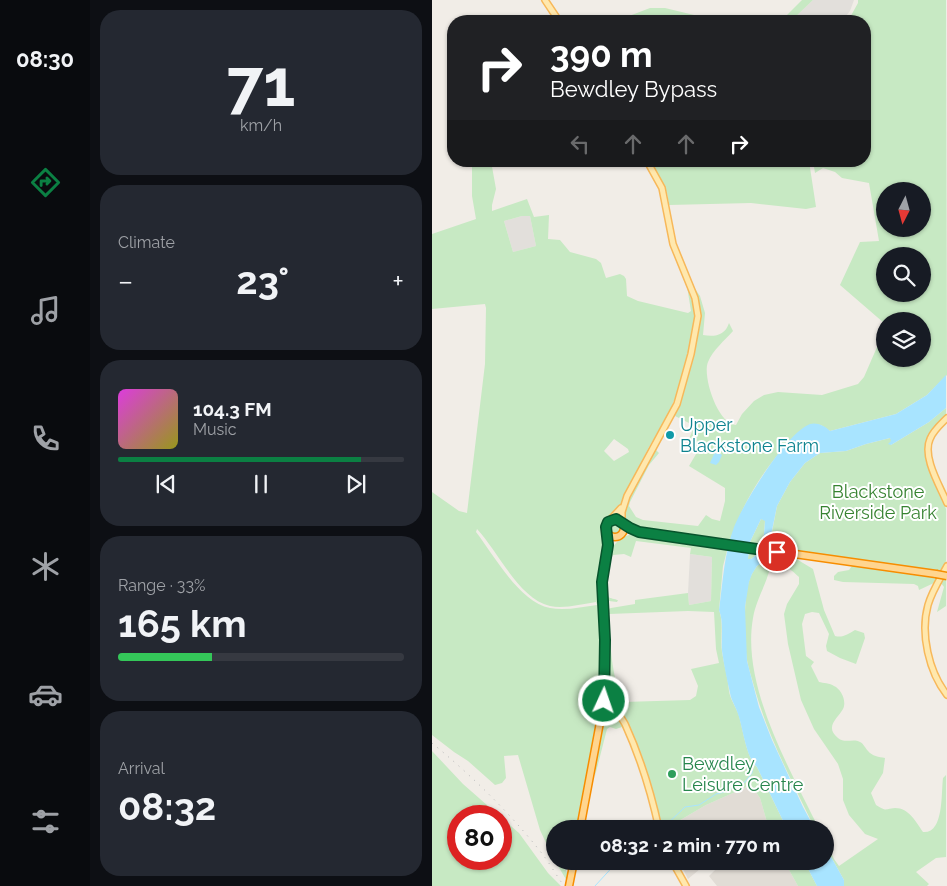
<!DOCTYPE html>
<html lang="en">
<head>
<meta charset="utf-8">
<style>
  body { margin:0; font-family:Raleway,sans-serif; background:#242831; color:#f1f3f6; height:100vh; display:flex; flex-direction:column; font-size:19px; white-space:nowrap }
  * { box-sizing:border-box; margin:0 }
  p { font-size:16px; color:#9ea1a6 }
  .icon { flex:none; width:28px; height:28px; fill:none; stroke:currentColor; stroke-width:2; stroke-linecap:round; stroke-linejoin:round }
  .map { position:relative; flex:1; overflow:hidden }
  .details { display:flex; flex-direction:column; gap:10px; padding:10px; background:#0d0f14; width:342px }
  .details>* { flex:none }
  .banner { position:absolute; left:15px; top:15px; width:424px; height:152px; border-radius:20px; box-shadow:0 1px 4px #0004; background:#202124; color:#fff; overflow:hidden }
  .needle { width:32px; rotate:186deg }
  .buttons { position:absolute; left:444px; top:182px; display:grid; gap:10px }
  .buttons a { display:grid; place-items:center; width:55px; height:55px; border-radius:50%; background:#171b24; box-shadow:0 1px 4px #0004; font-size:25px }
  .speed { position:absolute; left:15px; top:805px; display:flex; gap:10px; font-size:25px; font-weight:700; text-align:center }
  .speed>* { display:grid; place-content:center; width:65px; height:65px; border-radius:50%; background:#171b24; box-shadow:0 1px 4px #0004; line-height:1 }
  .speed .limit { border:8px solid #d22; background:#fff; color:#111 }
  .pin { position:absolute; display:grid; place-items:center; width:42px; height:42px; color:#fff; margin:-21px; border:2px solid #fff; border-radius:50%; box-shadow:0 1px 5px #0007 }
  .me { position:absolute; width:55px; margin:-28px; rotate:3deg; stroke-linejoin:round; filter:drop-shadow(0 0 4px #0008) }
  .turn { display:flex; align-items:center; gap:18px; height:105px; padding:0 20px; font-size:22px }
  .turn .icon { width:65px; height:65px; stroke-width:2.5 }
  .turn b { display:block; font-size:35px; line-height:42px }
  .lanes { display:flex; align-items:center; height:48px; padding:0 20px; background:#0003; justify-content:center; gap:25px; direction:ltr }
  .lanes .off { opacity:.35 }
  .big { font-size:38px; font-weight:700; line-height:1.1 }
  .details .widget { flex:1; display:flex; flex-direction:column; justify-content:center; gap:8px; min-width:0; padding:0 18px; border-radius:20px; background:#242831 }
  .details .dial { align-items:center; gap:0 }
  .dial b { font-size:65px; line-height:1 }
  .song { display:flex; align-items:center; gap:15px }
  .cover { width:60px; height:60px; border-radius:8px; background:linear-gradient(135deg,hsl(300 70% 55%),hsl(60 70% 35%)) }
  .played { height:5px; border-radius:2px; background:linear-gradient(90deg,#0b8043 85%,#363941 85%) }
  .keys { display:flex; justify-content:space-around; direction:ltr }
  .heat { display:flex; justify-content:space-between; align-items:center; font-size:28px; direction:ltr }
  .charge { height:8px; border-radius:4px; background:linear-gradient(90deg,#34c759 33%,#363941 0) }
  .trip { position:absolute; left:114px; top:820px; width:288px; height:50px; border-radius:25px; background:#171b24; box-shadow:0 1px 4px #0004; font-weight:700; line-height:50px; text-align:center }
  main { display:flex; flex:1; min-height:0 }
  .dock { display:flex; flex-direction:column; width:90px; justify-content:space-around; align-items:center; background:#090b0e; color:#9ea1a6 }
  .dock .icon { width:35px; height:35px }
  .dock .selected { color:#0b8043 }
  .dock b { font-size:22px; color:#f1f3f6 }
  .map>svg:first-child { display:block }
  .industrial { fill:#e2dfdb }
  .education { fill:#e1dcd5 }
  .green { fill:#c7e9c3; fill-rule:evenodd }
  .water { fill:#a8e4ff; fill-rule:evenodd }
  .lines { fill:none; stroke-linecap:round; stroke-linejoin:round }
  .stream { stroke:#a8e4ff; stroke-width:1 }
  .major-casing { stroke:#f7b85a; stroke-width:8 }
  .highway-casing { stroke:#f78d00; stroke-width:9 }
  .major { stroke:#ffe8ad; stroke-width:5 }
  .highway { stroke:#ffd58f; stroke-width:6 }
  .rail { stroke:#b5b6b7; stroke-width:1; stroke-dasharray:1 6; stroke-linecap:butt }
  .highway-bridge-casing { stroke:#f78d00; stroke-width:9; stroke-linecap:butt }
  .highway-bridge { stroke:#ffd58f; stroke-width:6 }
  .route-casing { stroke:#07532c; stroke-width:12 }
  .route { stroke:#0b8043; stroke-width:9 }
  .culture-dot { fill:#0f9aa8; stroke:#fff; stroke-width:2 }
  .leisure-dot { fill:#2e9e5b; stroke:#fff; stroke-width:2 }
  .labels { text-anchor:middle; stroke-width:4; stroke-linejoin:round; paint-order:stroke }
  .culture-label { font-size:18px; fill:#0d838f; stroke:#fff; text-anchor:start }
  .park-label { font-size:18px; fill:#378331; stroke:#fff }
  .leisure-label { font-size:18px; fill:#27864d; stroke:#fff; text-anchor:start }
</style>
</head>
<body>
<main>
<nav class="dock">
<b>08:30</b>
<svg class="icon selected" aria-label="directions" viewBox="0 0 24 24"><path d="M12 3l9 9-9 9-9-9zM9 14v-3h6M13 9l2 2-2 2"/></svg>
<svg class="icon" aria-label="music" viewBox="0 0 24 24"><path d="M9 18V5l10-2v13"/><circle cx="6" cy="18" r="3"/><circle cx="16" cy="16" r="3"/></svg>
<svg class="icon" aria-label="phone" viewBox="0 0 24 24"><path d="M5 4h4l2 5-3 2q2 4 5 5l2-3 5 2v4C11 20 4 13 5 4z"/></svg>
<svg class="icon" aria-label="climate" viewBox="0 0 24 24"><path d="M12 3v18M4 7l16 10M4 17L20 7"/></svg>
<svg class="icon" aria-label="car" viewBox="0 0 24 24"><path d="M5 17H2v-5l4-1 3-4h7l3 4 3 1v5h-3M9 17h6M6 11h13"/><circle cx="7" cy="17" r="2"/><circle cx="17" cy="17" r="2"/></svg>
<svg class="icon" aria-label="filters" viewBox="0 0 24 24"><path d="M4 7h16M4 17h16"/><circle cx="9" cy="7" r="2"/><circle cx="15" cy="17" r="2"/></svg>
</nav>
<section class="details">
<div class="widget dial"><b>71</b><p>km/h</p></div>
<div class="widget"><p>Climate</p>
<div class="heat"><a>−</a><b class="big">23°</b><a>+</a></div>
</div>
<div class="widget">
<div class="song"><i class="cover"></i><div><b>104.3 FM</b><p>Music</p></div></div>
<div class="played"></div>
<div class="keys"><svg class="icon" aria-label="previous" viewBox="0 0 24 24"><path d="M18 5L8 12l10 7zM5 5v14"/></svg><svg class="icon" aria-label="pause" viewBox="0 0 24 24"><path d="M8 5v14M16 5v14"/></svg><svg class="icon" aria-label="next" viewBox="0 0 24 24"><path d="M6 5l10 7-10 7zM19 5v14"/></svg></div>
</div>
<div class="widget"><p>Range · 33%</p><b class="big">165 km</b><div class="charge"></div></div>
<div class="widget"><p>Arrival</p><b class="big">08:32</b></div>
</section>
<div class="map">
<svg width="515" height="886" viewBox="0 0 515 886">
  <rect width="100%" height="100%" fill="#f1ede7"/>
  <g class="industrial">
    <polygon points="381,0 422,0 418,11 410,21 359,21"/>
    <polygon points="90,216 98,216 104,246 81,252 72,221"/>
    <polygon points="258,554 280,557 279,601 257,605 256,593"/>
  </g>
  <g class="education">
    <polygon points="319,785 328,798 337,829 233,829 274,805"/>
    <polygon points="247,861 352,861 366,886 285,886 277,876 284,869 280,864 268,869 256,879"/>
  </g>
  <g class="green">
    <polygon points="370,0 381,0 359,21 349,21"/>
    <path d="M426 0H514L515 375 495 395 464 414 398 431 389 425 379 424C342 450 311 499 298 542L199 527 191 521 193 507 196 500 222 450H224L227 453 217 465 198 502 197 506 204 517 211 520 266 526 274 515 280 519 288 521 293 501V488L257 466 267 449 255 443 260 432 257 423 243 416C253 387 268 343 268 313 268 303 262 292 259 283L268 296 273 313 271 335C282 337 293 336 297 323L301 331C293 340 281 350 276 362 270 376 286 425 304 425L310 414 322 401 332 395 346 392 390 395 426 384 432 377 452 331V359H490V321H452V323L408 285 428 242 447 241 437 183 410 178 403 172 391 168 383 173 381 161H432V21H416L426 3ZM452 191H490V229H452ZM452 256H490V294H452Z"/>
    <polygon points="218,8 233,8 287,21 184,21"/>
    <path d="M40 161H59L64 189 60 205V211L95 199 102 217 117 215 116 239 128 240 138 252 164 259 169 263 174 278 188 274 192 276 194 279 195 296 206 301 256 313 259 311 255 286 264 313 261 334 244 396 235 417 217 447 189 504 172 525 173 548 169 571 168 601 166 602V605H168C170 636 172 667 169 697 166 741 154 786 145 829H122V860L108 830 86 755 72 756 74 778 70 783 63 785 36 761 22 752 0 735V492L27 511 35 513 53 364 54 308 53 304 0 309V234L44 219 40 196ZM90 216H98L104 246 81 252 72 221ZM182 439 196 449 197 452 182 461 172 451ZM45 529C66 551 86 598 118 606 132 609 150 604 164 602L165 605C150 607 133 611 118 608 87 602 62 555 44 532Z"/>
    <polygon points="218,161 377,161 384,207 374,209 319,203 237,205 235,193"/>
    <polygon points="514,408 514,415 497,437 496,461 514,509 514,561 510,571 337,547 345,506 358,482 373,463 388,453 414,451 434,444 458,438 459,439 459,445 497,422"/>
    <path d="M329 519 333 520C332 534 332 551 319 559H316L318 542Z"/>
    <circle cx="183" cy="528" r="7"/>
    <path d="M202 534 296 547 291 566 287 610C292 622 288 639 290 652 292 665 296 678 297 691 298 698 303 706 306 713 311 727 314 758 325 767L355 829H337L328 798 319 785 274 805 233 829H230L217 778 188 710V706L191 702 183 706 176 694 174 610 179 608 203 604V600L256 593 257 605 279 601 280 557 258 554 259 548 204 541 199 557 192 554 181 555C177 563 169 592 178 598 179 598 185 600 186 600L185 602 177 601 173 598C171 575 173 537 202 534ZM256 611 282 612 284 649 287 663 259 669 266 686 264 696 258 700 191 702C179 675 178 643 177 614Z"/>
    <path d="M336 553 367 556 366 560 381 569 392 610 403 636C411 638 416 634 423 630L432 633 433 638 424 664 408 658 395 651 394 646 397 634 387 613 380 612 373 614 370 624 374 656 382 662 379 666 387 682C391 683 398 683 402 686 409 689 415 701 411 709 406 718 392 727 406 738 413 744 421 738 428 742 432 744 433 748 436 751 440 756 447 757 453 758L451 773 439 793 444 805C456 812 451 809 463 808 477 808 484 822 491 832 512 834 509 794 511 778L514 775V857L504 858 484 872 497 884 495 886H412V880L393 846V840L402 859 407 866 446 839 433 834 417 815 411 800V779L406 764 382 729 369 700 356 644 352 614 355 604 367 584V577C359 569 348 561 337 565L338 568C334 585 324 600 321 618 309 686 358 769 387 829H383C361 783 337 739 323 690 320 678 315 665 314 653 313 641 313 630 313 619 313 607 314 584 320 574 324 565 331 562 336 553Z"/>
    <polygon points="420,566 506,578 504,582 487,590 486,586 482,584 411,582 402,580 402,576 406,572 417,570"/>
    <polygon points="510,579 514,580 514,606 505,612 512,587 509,583"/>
    <path d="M176 714 186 717 194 732 190 727 184 729 178 727 175 729 163 776C164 762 165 723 176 714Z"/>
    <path d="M0 751 31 784 87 833 116 873 129 886H0ZM69 816V859H26V816Z"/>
    <polygon points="123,861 135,861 134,864 132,865 135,873 135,881"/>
    <polygon points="352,861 372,861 385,886 366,886"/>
  </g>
  <g class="water">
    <path d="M514 375V408L497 422 459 445 456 444 459 441 458 438 434 444 414 451 388 453 373 463 358 482 345 506 335 555 331 562 325 566 320 574 317 582 313 607 315 661 327 707 340 740 371 807 383 829H355L325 767C314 758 311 728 306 714 304 707 299 700 298 693 295 680 292 665 290 651 289 638 292 622 287 610 291 581 292 554 302 527 311 504 354 433 378 424 385 422 393 426 398 431L464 414 495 395ZM329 519 333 521C332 535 332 551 319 559H316L318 542Z"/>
    <polygon points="286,452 290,455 287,462 284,465 278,463 282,454"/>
    <polygon points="393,846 412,880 412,886 385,886 373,863 372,861 392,861"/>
  </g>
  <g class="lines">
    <g class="stream">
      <polyline points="232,827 253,807 267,805 284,794 296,791 305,784 312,783 320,773 321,764"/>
      <polyline points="163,886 186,861"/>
    </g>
    <defs>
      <g id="major">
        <polyline points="113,0 127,21"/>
        <path d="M515 418C509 424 501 431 498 439 490 457 508 486 515 503"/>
        <polyline points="178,520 189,508"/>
        <polyline points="190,523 190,512 195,496 245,404 259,354 266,316 263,298 241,244 230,188 215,161"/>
        <path d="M515 566C508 579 500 591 496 605 488 634 497 672 515 695"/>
        <path d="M173 691C177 703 187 713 193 724 209 759 219 792 227 829"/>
        <polyline points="171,710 181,712 186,715"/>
        <polyline points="240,861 254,886"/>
      </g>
      <g id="highway">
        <circle cx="183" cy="528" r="9"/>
        <polyline points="190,523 198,529 207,532 504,574"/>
        <polyline points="148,829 172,701 173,640 170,582 176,545 174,532"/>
        <polyline points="137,886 142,861"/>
      </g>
    </defs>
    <use href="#major" class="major-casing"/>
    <use href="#highway" class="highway-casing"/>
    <use href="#major" class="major"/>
    <use href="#highway" class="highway"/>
    <path class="rail" d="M0 743C40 776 76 811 108 851 117 862 124 875 132 886"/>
    <defs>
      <polyline id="highway-bridge" points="504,574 515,576"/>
    </defs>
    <use href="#highway-bridge" class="highway-bridge-casing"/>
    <use href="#highway-bridge" class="highway-bridge"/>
  </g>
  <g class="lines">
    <defs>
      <polyline id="route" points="172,701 173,640 170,582 176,545 174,527 176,522 184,519 198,528 207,532 345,552"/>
    </defs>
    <use href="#route" class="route-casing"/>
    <use href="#route" class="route"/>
  </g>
  <circle class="culture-dot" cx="238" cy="435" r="5"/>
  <circle class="leisure-dot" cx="240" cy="774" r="5"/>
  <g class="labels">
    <g class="culture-label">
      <text x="248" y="431">Upper<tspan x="248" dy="21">Blackstone Farm</tspan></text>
    </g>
    <g class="park-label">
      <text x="446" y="498">Blackstone<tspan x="446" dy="21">Riverside Park</tspan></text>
    </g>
    <g class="leisure-label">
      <text x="250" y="770">Bewdley<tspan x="250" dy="21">Leisure Centre</tspan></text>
    </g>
  </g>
</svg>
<div class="buttons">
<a><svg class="needle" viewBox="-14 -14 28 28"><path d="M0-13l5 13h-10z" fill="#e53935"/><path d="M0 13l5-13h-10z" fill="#9ea1a6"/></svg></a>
<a><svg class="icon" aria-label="search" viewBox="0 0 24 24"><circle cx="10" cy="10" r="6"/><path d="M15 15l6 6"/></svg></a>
<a><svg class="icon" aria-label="layers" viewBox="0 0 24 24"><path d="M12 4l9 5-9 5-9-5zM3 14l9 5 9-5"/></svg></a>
</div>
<div class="speed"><div class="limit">80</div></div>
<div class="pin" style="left:345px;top:552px;background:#d93025"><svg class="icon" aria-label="arrive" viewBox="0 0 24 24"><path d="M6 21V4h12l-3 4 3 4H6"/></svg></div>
<svg class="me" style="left:172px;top:701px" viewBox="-20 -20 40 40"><circle r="17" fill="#0b8043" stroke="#fff" stroke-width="3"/><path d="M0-11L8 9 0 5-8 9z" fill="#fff"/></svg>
<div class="trip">08:32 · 2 min · 770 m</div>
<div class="banner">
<div class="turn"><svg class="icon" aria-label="right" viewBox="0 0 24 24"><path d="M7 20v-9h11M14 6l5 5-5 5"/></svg><div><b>390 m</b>Bewdley Bypass</div></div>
<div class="lanes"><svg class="icon off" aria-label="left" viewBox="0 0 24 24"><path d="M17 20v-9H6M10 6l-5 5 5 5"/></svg><svg class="icon off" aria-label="ahead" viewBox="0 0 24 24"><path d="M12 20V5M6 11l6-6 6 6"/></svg><svg class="icon off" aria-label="ahead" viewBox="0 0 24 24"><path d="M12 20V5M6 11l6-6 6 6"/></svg><svg class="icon" aria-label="right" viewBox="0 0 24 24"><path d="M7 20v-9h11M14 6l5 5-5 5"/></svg></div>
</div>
</div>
</main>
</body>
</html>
